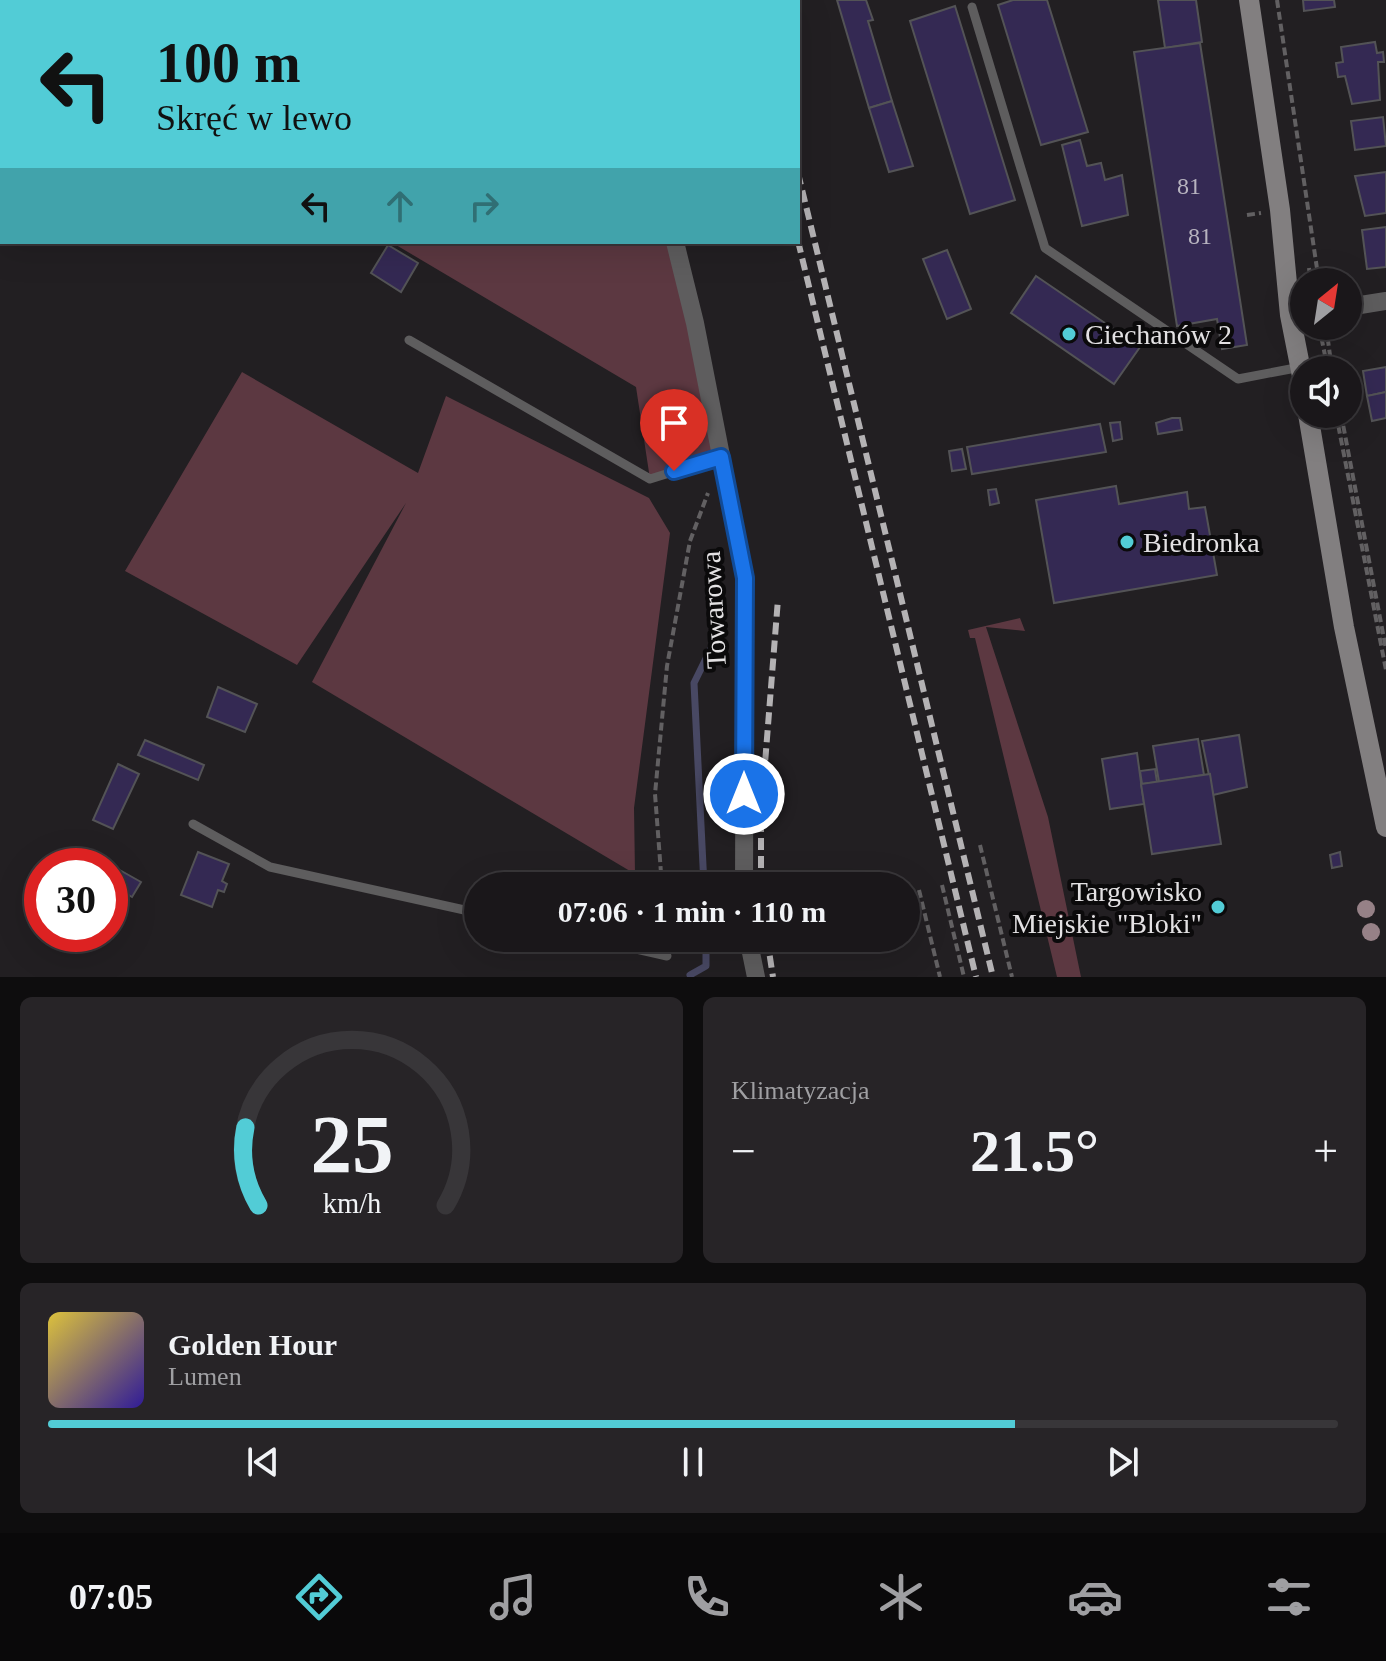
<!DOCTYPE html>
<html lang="pl">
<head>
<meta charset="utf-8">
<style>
  body { margin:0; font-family:"Times New Roman",serif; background:#272427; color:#f1f3f6; height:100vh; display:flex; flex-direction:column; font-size:30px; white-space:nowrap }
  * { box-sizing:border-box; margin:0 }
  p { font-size:26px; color:#9f9fa2 }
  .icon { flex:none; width:44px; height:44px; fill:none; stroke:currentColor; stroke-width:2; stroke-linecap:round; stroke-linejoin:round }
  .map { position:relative; height:977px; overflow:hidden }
  .panel { display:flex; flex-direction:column; gap:20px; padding:20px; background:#0e0d0e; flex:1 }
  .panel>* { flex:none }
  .hud { position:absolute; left:0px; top:0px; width:800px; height:244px; box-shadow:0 8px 32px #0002,0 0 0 2px #383639; background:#52ccd6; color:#111; overflow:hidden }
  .needle { width:52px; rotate:30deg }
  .fabs { position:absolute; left:1290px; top:268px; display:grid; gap:16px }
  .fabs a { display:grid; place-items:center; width:72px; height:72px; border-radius:50%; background:#1a171a; box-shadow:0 8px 32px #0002,0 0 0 2px #383639; font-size:40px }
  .speed { position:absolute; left:24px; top:848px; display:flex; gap:16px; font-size:40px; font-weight:700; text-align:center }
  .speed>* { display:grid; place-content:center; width:104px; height:104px; border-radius:50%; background:#1a171a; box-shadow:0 8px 32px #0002,0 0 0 2px #383639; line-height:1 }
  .speed .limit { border:12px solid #d22; background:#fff; color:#111 }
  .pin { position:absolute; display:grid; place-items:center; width:68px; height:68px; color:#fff; margin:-82px -34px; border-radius:50% 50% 50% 0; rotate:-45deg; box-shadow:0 0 8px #0007 }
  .pin .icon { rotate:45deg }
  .me { position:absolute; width:88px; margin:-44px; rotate:0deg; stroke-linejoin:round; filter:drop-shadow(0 0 6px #0008) }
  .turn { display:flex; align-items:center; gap:28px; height:168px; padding:0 24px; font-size:36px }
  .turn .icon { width:104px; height:104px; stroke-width:2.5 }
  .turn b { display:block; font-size:56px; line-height:68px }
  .lanes { display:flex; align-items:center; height:76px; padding:0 24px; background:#0003; justify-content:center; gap:40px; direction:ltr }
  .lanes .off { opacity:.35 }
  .big { font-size:60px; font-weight:800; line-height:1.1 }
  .panel .tile { flex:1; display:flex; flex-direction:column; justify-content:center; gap:12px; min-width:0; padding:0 28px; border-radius:12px; background:#272427 }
  .panel .dial { align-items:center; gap:0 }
  .dial svg { height:208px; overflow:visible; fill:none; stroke:#383639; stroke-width:7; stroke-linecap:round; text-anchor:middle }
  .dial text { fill:#f1f3f6; stroke:none }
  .song { display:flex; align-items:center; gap:24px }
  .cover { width:96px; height:96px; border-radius:12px; background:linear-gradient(135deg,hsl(50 70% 55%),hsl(250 70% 35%)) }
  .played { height:8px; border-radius:4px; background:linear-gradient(90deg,#52ccd6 75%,#383639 75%) }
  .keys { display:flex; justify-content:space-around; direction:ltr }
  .heat { display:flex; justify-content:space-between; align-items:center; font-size:44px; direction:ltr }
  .panel .tiles { flex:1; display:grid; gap:20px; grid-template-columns:1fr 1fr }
  .tile:last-child { grid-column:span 2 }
  .trip { position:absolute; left:464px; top:872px; width:456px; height:80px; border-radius:40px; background:#1a171a; box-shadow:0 8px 32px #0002,0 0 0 2px #383639; font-weight:800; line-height:80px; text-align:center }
  .tab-bar { display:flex; height:128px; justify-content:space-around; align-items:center; background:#0a090a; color:#9f9fa2 }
  .tab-bar .icon { width:56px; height:56px }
  .tab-bar .selected { color:#52ccd6 }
  .tab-bar b { font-size:36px; color:#f1f3f6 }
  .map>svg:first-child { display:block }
  .green { fill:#5c3841 }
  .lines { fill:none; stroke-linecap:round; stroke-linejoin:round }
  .stream { stroke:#484863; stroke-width:7 }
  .building { fill:#342953; stroke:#535356; stroke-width:2 }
  .path { stroke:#626062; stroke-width:4; stroke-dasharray:8 4; stroke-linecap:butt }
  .lane { stroke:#5e5d5e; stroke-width:9 }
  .street { stroke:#5e5d5e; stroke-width:18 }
  .secondary { stroke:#827f80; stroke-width:20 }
  .rail { stroke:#b4b2b4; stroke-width:6; stroke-dasharray:12 6; stroke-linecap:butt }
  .tree { fill:#968187 }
  .route-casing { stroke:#114b97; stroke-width:20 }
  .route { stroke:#1a73e8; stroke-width:14 }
  .poi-dot { fill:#52ccd6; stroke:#0b0a0b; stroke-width:3 }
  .labels { text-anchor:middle; stroke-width:8; stroke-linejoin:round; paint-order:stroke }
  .number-label { font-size:24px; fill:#b7b3bf }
  .poi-label { font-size:28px; fill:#e3e1e3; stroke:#0b0a0b; text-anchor:start }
  .street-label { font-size:28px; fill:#e3e1e3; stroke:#0b0a0b }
</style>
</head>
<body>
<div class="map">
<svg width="1386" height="977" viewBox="0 0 1386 977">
  <rect width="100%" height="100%" fill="#221f22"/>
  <g class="green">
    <polygon points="391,242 675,242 721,457 650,479 636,387"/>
    <polygon points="242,372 418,473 446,396 649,498 670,533 634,808 635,874 312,682 406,503 297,665 125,571"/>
    <polygon points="1020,618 1025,631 986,627 1048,817 1081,977 1057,977 975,638 970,638 968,630"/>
  </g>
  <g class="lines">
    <g class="stream">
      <polyline points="704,886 694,683 723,624"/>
      <polyline points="690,975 706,966 706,938"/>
    </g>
  </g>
  <g class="building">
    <polygon points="837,0 866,0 873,20 868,21 892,101 869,108"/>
    <polygon points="1013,0 1047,0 1088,132 1041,145 998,5"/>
    <polygon points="1158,0 1196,0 1202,42 1165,48"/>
    <polygon points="1303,0 1334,0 1335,7 1304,11"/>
    <polygon points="955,6 1015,200 970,214 910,21"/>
    <polygon points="1375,42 1377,53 1383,52 1384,62 1378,62 1380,100 1352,104 1345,76 1338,77 1336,63 1343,62 1341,47"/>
    <polygon points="1200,43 1247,345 1222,349 1217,319 1177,326 1134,52"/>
    <polygon points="892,101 913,166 889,172 869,108"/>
    <polygon points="1383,117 1386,146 1355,150 1351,121"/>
    <polygon points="1080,140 1087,166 1101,163 1105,180 1122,175 1128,215 1082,226 1062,145"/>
    <polygon points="1386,172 1386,213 1365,216 1355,176"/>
    <polygon points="1386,227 1386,267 1367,269 1362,230"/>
    <polygon points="388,245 418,263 401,292 371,273"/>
    <polygon points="947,250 971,309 947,319 923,259"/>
    <polygon points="1036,276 1140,347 1114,384 1011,313"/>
    <polygon points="1386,367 1386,392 1367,396 1363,371"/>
    <polygon points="1386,392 1386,418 1372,421 1367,396"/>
    <polygon points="1172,418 1180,418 1182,430 1158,434 1156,423"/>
    <polygon points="1120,422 1122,439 1113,441 1110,423"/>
    <polygon points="1100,424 1106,452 972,474 967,447"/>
    <polygon points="962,449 966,469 952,471 949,451"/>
    <polygon points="1116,486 1119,504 1187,492 1189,509 1205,507 1217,575 1054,603 1036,500"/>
    <polygon points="996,489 999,503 990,505 988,490"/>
    <polygon points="218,687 257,704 245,732 207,717"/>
    <polygon points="1239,735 1247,787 1213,795 1202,741"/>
    <polygon points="1198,739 1204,775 1159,782 1153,746"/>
    <polygon points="145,740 204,765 198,780 138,755"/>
    <polygon points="1137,753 1144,804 1110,809 1102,759"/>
    <polygon points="118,764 139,774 113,829 93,820"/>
    <polygon points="1155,769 1157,782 1142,784 1140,771"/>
    <polygon points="1210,774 1221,844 1152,854 1141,784"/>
    <polygon points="198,852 229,864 222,881 227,884 224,892 218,890 212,907 181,895"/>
    <polygon points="1340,852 1342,866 1332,868 1330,855"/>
    <polygon points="93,855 141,882 132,897 110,884 110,866 87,866"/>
  </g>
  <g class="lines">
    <g class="path">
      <polyline points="1277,0 1319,282"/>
      <polyline points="1247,215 1261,213"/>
      <polyline points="1309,268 1311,282"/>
      <polyline points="1319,326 1328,370"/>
      <polyline points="1326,326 1332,370"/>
      <polyline points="1336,414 1386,670"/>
      <polyline points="1341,414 1386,649"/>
      <polyline points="980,845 1012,977"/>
      <polyline points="942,885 964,977"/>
      <polyline points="662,886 655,794 667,666 690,541 708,493"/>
      <polyline points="919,890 940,977"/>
    </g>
    <g class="lane">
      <polyline points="972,7 1045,248 1238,379 1301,367"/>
      <polyline points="409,340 650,479 721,457"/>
      <polyline points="193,824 270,867 478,913"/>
      <polyline points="588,938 667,956"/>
    </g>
    <g class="street">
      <polyline points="616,0 616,2"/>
      <polyline points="675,242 695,323 745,578 744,886"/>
      <polyline points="1348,307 1386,301"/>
      <polyline points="748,938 756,977"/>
    </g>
    <g class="secondary">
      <polyline points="1249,0 1280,210 1290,315 1304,386"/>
      <polyline points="1308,414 1344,627 1386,827"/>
    </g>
    <g class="rail">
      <polyline points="740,0 740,2"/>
      <polyline points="757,0 757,2"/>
      <polyline points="798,173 993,977"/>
      <polyline points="798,241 976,977"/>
      <polyline points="761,886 761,814 778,599"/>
      <polyline points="767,938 773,977"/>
    </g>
  </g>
  <g class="tree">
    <circle cx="1366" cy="909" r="9"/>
    <circle cx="1371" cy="932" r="9"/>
  </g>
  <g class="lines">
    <defs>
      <polyline id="route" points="674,471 721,457 745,578 744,794"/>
    </defs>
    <use href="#route" class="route-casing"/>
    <use href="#route" class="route"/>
  </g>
  <g class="poi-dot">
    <circle cx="1069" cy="334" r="8"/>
    <circle cx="1127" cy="542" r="8"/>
    <circle cx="1218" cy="907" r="8"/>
  </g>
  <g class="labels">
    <g class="number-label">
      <text x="1189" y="194">81</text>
      <text x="1200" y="244">81</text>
    </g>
    <g class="poi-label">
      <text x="1085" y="344">Ciechanów 2</text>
      <text x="1143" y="552">Biedronka</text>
      <text x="1202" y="901" text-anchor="end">Targowisko<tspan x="1202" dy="32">Miejskie "Bloki"</tspan></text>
    </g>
    <g class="street-label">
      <text transform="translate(713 610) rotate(-93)" y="10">Towarowa</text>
    </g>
  </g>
</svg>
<div class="fabs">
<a><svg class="needle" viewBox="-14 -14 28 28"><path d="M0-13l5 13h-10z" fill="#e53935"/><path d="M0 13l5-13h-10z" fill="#9f9fa2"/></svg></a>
<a><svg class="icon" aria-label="sound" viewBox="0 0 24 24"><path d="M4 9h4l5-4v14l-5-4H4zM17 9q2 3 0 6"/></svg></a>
</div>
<div class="speed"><div class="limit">30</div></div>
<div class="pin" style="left:674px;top:471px;background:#d93025"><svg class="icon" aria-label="arrive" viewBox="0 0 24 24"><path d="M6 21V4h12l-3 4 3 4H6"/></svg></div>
<svg class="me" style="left:744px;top:794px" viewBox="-20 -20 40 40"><circle r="17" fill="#1a73e8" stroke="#fff" stroke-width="3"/><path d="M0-11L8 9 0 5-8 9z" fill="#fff"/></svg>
<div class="trip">07:06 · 1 min · 110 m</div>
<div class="hud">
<div class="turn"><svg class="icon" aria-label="left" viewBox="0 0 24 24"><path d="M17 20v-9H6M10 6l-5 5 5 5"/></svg><div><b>100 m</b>Skręć w lewo</div></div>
<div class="lanes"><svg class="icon" aria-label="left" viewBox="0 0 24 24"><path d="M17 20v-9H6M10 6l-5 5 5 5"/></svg><svg class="icon off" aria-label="ahead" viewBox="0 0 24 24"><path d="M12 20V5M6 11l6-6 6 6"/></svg><svg class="icon off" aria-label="right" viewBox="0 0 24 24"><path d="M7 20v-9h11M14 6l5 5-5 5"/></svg></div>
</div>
</div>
<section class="panel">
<div class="tiles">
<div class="tile dial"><svg viewBox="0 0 100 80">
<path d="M14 69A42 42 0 1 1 86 69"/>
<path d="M14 69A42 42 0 0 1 9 39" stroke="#52ccd6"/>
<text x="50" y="56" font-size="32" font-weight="700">25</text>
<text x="50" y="72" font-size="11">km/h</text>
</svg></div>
<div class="tile"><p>Klimatyzacja</p>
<div class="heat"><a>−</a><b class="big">21.5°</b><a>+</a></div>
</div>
<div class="tile">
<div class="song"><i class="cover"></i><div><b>Golden Hour</b><p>Lumen</p></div></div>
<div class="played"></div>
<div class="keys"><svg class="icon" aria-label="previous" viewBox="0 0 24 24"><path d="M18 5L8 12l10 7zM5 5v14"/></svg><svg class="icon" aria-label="pause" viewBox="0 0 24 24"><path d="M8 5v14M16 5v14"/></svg><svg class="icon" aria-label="next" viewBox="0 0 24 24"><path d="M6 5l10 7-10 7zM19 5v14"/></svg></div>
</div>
</div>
</section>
<nav class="tab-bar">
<b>07:05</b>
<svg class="icon selected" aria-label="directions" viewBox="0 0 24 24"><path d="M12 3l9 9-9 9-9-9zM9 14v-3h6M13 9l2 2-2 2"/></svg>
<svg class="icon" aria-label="music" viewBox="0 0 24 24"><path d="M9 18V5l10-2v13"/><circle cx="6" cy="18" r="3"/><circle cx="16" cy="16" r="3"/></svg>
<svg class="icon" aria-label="phone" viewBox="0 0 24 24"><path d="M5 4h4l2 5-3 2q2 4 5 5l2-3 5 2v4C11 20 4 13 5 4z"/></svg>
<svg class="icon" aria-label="climate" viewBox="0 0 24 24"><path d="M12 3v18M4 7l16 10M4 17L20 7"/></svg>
<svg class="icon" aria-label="car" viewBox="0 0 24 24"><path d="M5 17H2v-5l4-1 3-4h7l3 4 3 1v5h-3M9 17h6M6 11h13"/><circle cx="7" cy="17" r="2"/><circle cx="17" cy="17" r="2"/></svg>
<svg class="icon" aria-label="filters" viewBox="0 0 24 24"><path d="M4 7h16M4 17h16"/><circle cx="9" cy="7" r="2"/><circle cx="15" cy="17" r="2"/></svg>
</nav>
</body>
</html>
